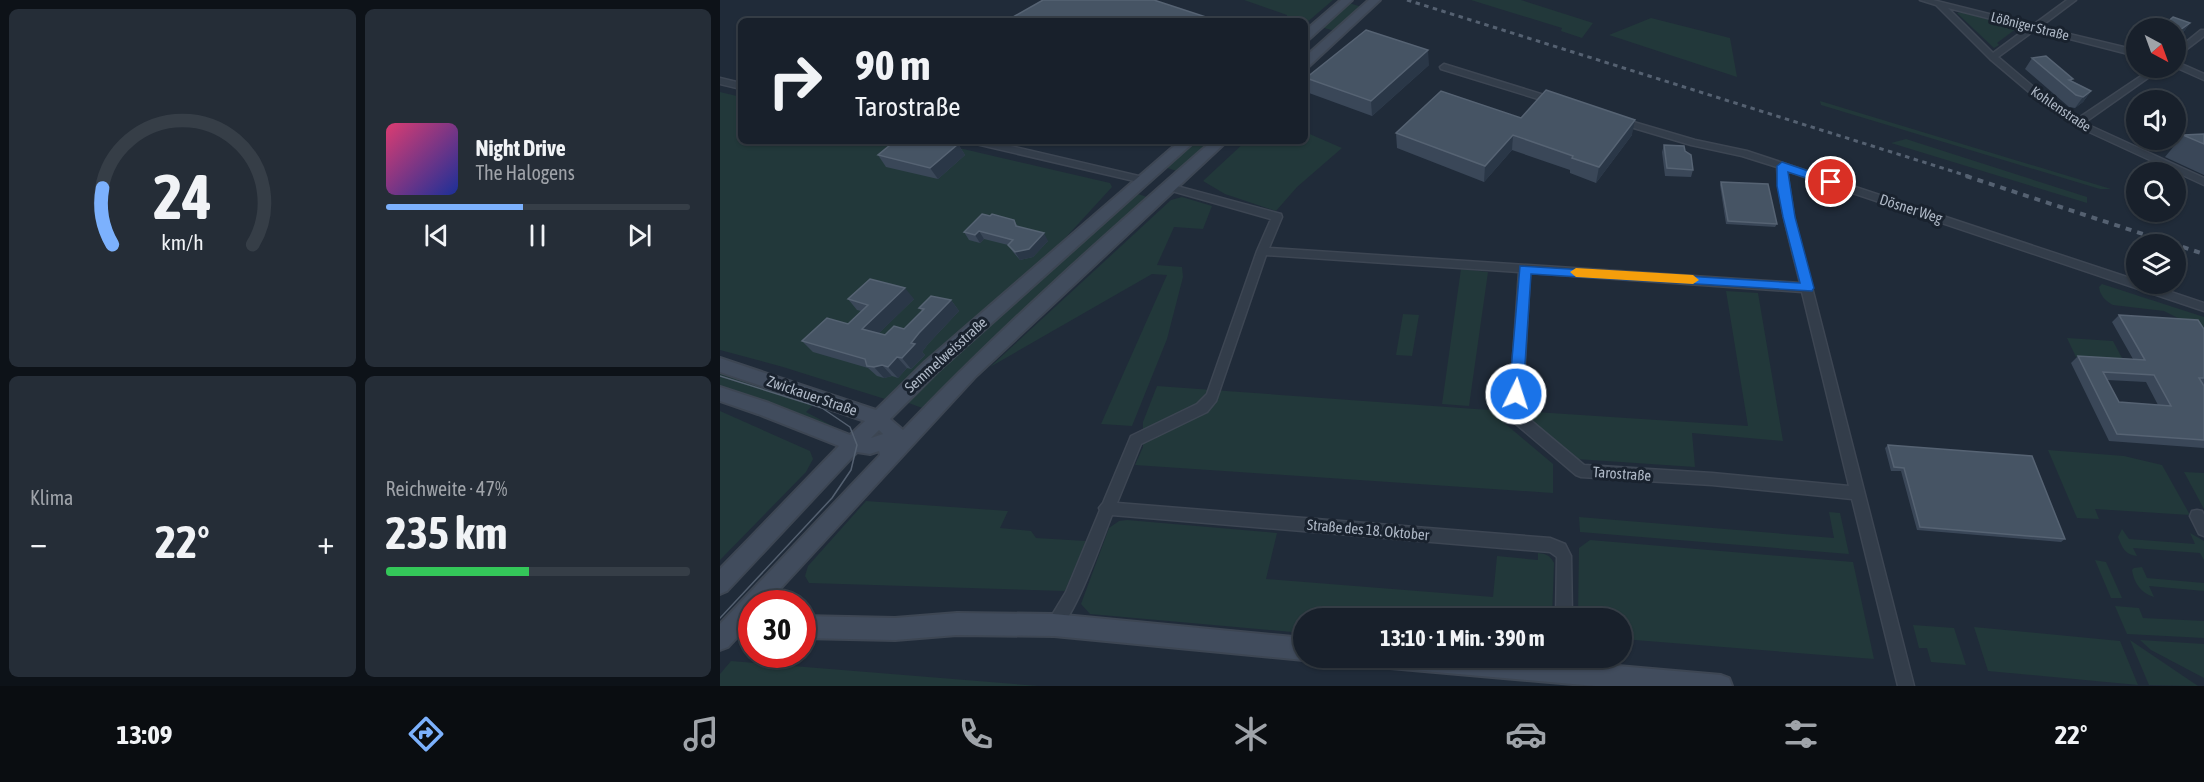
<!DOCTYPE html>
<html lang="de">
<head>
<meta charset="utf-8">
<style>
  body { margin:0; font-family:"Asap Condensed",sans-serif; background:#252d37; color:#f1f3f6; height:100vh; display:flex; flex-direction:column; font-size:22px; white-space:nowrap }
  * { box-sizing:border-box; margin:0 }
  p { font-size:20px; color:#9fa3a9 }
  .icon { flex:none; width:33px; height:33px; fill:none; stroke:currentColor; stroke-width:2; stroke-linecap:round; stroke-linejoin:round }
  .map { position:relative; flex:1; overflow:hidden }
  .side { display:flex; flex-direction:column; gap:9px; padding:9px; background:#0d1218; width:720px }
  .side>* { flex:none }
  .banner { position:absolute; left:18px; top:18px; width:570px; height:126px; border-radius:9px; box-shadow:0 2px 4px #0004,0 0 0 2px #363e47; background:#18202b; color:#f1f3f6; overflow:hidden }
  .needle { width:39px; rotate:139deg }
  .tools { position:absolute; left:1406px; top:18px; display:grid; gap:12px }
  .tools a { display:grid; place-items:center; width:60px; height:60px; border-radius:50%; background:#18202b; box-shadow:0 2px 4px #0004,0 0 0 2px #363e47; font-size:30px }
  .speed { position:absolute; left:18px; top:590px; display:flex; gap:12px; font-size:30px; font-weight:700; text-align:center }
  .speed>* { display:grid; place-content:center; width:78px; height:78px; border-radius:50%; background:#18202b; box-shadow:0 2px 4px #0004,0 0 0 2px #363e47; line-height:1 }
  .speed .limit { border:9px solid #d22; background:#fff; color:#111 }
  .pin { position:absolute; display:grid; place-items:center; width:51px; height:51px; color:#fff; margin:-26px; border:3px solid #fff; border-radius:50%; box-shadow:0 2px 6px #0007 }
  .me { position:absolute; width:66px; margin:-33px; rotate:4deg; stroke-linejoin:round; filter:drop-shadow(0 0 4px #0008) }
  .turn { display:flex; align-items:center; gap:21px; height:126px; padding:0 18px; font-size:27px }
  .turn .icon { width:78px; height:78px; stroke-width:2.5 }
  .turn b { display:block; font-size:42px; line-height:51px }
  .big { font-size:45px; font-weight:700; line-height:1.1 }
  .side .tile { flex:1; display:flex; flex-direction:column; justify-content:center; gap:9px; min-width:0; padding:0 21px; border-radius:9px; background:#252d37 }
  .side .dial { align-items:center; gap:0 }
  .dial svg { height:156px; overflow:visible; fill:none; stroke:#363e47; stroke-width:7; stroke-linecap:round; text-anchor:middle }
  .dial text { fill:#f1f3f6; stroke:none }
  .song { display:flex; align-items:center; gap:18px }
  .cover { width:72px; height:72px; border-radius:9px; background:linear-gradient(135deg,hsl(340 70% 55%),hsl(230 70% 35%)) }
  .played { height:6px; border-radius:3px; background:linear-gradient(90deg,#7cb1fd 45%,#363e47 45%) }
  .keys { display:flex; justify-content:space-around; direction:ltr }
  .heat { display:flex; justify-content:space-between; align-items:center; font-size:33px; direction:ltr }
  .charge { height:9px; border-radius:4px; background:linear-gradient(90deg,#34c759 47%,#363e47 0) }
  .side .tiles { flex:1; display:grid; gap:9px; grid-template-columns:repeat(2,1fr) }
  .trip { position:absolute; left:573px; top:608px; width:339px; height:60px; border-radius:30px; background:#18202b; box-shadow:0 2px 4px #0004,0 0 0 2px #363e47; font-weight:700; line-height:60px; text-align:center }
  .tabs { display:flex; height:96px; justify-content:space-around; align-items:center; background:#0a0d11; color:#9fa3a9 }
  .tabs .icon { width:42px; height:42px }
  .tabs .on { color:#7cb1fd }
  .tabs b { font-size:27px; color:#f1f3f6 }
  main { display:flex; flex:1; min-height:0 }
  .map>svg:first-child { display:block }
  .green { fill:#22383a }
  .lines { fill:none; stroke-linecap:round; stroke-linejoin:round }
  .minor-casing { stroke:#3d4653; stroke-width:3 }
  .secondary-casing { stroke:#3d4653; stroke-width:4 }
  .minor { fill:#333d4a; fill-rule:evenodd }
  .secondary { fill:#414c5d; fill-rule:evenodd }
  .tram { stroke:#556171; stroke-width:1.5 }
  .rail-far1 { stroke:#556171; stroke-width:3; stroke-dasharray:4.5 4.5; stroke-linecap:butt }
  .rail { stroke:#556171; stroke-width:4; stroke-dasharray:6 6; stroke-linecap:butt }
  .wall { fill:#3a4758; fill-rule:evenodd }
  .shaded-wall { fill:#2a3747 }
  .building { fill:#465464; stroke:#566373; stroke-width:1.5; fill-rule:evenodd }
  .route { fill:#1a73e8; stroke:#114b97; stroke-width:1.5 }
  .slow { fill:#f59e0b }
  .labels { text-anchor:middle; stroke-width:6; stroke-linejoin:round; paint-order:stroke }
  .far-street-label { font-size:14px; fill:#aeb8c6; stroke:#19222e }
  .street-label { font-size:15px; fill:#aeb8c6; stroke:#19222e }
</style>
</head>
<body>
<main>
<section class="side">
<div class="tiles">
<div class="tile dial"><svg viewBox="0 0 100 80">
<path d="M14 69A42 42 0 1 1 86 69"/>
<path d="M14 69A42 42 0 0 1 9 40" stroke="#7cb1fd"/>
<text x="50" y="56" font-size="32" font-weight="700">24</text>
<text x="50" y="72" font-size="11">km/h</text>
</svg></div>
<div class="tile">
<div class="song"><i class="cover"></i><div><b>Night Drive</b><p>The Halogens</p></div></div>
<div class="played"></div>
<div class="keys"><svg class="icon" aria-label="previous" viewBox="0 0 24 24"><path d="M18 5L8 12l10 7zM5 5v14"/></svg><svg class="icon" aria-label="pause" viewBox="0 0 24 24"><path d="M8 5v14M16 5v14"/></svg><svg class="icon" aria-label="next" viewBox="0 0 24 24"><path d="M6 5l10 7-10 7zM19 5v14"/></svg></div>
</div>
<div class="tile"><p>Klima</p>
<div class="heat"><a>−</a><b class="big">22°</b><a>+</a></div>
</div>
<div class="tile"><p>Reichweite · 47%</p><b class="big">235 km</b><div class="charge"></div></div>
</div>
</section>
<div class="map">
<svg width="1484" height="686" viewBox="0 0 1484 686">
  <rect width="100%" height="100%" fill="#202b39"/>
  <g class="green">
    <polygon points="524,0 613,0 585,24 585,21 567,21 567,15"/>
    <polygon points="751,0 801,0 873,23 862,38 841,31 842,28"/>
    <polygon points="629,3 642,7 615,31 601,27"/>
    <polygon points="1243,12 1292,25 1297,28 1277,43 1279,45 1274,48 1237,13"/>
    <polygon points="931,18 1010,38 1017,77 889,35"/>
    <polygon points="0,92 21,97 21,141 209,141 390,183 392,187 338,246 165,399 63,367 0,350"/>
    <polygon points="1100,101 1391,189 1380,189 1101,105"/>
    <polygon points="585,132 622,148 577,187 556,211 505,194 483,181 526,141 585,141"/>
    <polygon points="1186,139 1367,197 1367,203 1171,143"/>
    <polygon points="473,141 494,141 460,172 444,167"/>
    <polygon points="415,193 427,197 205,409 183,401"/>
    <polygon points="462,197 492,206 483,229 454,227 437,265 462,267 463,277 447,339 412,426 381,424 447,275 432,274 270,367 451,200"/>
    <polygon points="741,269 768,272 749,406 722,404"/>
    <path d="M1382 284 1484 317V331L1444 311 1393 305C1386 301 1380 296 1379 287Z"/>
    <polygon points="1006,291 1038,293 1063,441 972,433 975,467 856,459 800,416 801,411 1028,426"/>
    <polygon points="683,314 699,315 692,356 676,355"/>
    <polygon points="1347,338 1393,341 1403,360 1356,357"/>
    <polygon points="0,370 95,403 86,412 118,429 117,430 0,389"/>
    <polygon points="437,386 769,410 833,464 833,493 415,465 423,447 423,422"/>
    <polygon points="0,411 90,451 93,459 86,472 0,560"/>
    <polygon points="1328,450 1404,456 1442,465 1470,515 1375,509 1379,519 1357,518"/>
    <polygon points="1464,472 1484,473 1484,509"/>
    <polygon points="146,501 288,511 280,528 311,531 316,538 366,541 345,591 89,583 85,576 88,566"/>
    <polygon points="1109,512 1120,513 1129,554 860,532 859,517 1114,538"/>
    <path d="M407 520 557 533 546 579 773 597 777 556 818 560V553C826 554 830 555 834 563L832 618H584L583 633 370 614 361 604 389 528 399 521Z"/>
    <path d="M1402 529 1409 539 1475 544 1470 533 1484 541V560L1480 553 1413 548 1417 556C1405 555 1402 547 1398 537Z"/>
    <polygon points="870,540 1133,562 1154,659 902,639 902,618 858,618 859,548"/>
    <polygon points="1375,560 1386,562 1402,598 1391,598"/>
    <path d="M1422 567 1427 578 1484 583V591L1429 586 1434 597C1421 593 1414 583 1412 570L1414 568Z"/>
    <polygon points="1395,606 1419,608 1423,618 1484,621 1484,638 1407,634"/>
    <polygon points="1193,625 1234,628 1246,665 1211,662 1207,648 1199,648"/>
    <polygon points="1254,627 1400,641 1418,685 1268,671"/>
    <polygon points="1410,640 1478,686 1429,685"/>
    <polygon points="1420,640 1484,644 1484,678 1431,650"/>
    <polygon points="11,661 319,686 0,686 0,674"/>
  </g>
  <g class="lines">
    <defs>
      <g id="minor">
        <path d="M1200 0H1213L1313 25 1347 0H1356L1320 27 1416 50V56L1315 30 1278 57 1329 100 1357 119 1433 68H1442L1364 123 1484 178V185L1354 125 1323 104 1270 59 1216 5ZM1228 8 1307 28 1273 53Z"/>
        <polygon points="1481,30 1484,30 1484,36 1455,58 1455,51"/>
        <polygon points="1455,61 1484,74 1484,80 1455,67"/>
        <polygon points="724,64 837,99 839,101 837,103 831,103 721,69 720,67"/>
        <polygon points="0,78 21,83 21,89 0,84"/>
        <path d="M900 118 975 140 1027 151 1416 280V284H1427L1484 303V311L1067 171 1074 217 1194 686H1178L1132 499 992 485 861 477 856 475 790 419 789 415 799 272 546 255 496 401 487 412 421 444 397 503 830 538 845 544 851 556 852 618H836L837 557 830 552 392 515C383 537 353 625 334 633L329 630 326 625 346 592 380 510 379 508 383 503 411 436 477 404 487 394 537 251 551 219 445 189V185L449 184 561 214 562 217 549 248 1080 283C1071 245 1059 207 1057 167L1022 156 971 145 897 123V119ZM810 273 1082 292 1129 486 992 473 864 465 802 413Z"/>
        <polygon points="251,141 269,141 423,177 428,180 423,183 256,144"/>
        <polygon points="1477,510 1482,511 1484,515 1484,536 1479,534 1470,516 1472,511"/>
      </g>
      <g id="secondary">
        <polygon points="621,0 632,0 589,39 585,40 585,31"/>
        <polygon points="649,0 660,0 589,66 585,67 585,57"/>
        <path d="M460 141H475L217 372 170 419 183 430C280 328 386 234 492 141H507L256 376 47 603H32V621L8 647 0 650V624L160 455 159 451 150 454 137 452 7 591 0 594V569L119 446 38 414 0 401V387L49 403 130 435 145 421 0 372V358L156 410 205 362ZM159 430 163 434 151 438Z"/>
        <polygon points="237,613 334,614 584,638 584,657 591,657 584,660 334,636 237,635 175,640 82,638 82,616 175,618"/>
        <polygon points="659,657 795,657 1001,675 1009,678 1012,686 875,686 670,668 662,665"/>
      </g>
    </defs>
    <use href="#minor" class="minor-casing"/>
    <use href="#secondary" class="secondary-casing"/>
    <use href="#minor" class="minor"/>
    <use href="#secondary" class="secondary"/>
    <polyline class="tram" points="0,376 102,408 130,427 137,445 131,470 112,498 0,618"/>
    <polyline class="rail-far1" points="687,0 1251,177"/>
    <polyline class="rail" points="1246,176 1484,254"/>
  </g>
  <g class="wall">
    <polygon points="1470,23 1459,38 1455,40 1455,28 1442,28 1445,24"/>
    <polygon points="1312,58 1352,81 1371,91 1363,102 1355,108 1349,107 1305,69"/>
    <polygon points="709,65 652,116 589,93 586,78"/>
    <polygon points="801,118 912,135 876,183 850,173 850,170 792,150 764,182 677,148 676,133"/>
    <polygon points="1484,134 1484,175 1445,157 1463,135"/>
    <polygon points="238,144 245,155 218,179 166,167 158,155"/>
    <polygon points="944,145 965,151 973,170 971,177 945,176 942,152"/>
    <polygon points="1001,182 1057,224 1055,227 1006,224 1000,185"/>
    <polygon points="294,220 298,227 328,241 313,257 300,260 293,252 288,245 264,239 260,243 249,240 244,232"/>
    <polygon points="128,299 194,299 159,333 165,335 184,329 202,311 199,308 231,300 239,311 208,344 202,352 205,355 191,369 187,368 178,378 172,376 164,378 157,376 148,368 93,352 82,341 128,324 141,311 137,310"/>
    <path d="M1399 315 1484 329V448L1389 441 1351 363 1358 356 1413 359 1392 322ZM1387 380 1426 382 1438 405 1399 402Z"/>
    <polygon points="1168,445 1345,539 1341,542 1197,530 1181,471 1171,471 1165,448"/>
  </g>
  <g class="shaded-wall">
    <polygon points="1470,23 1459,38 1455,40 1455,36 1460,30"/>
    <polygon points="708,50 709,65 652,116 651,101"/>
    <polygon points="1371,91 1363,102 1355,108 1363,97"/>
    <polygon points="915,120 912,135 876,183 879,167"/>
    <polygon points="793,135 792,150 764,182 765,166"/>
    <polygon points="238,144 245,155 218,179 210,168"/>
    <polygon points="259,231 264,239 260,243 255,235"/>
    <polygon points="324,233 328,241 313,257 300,260 295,252"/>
    <polygon points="185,288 194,299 152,340 142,329"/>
    <polygon points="231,300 239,311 208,344 202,352 205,355 191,369 182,358 191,343 199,333"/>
    <polygon points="177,357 187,368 178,378 168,367"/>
    <polygon points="162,365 172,376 164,378 154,367"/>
  </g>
  <g class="building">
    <polygon points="323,0 434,0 498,21 286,21"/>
    <polygon points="1453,17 1470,23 1460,30 1445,24"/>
    <polygon points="646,30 708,50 651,101 586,78"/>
    <polygon points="1326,56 1353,79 1349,80 1371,91 1363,97 1356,95 1312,58"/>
    <polygon points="826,90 915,120 879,167 852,158 853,156 793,135 765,166 676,133 721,91 801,118"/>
    <polygon points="1484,134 1484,144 1463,135"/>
    <polygon points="175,141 227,141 238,144 210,168 158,155"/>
    <polygon points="944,145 964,146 965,151 971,155 973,170 947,168"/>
    <polygon points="1001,182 1048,184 1057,224 1008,221"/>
    <polygon points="262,214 270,216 272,214 294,220 296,226 324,233 309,249 295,252 288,245 293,240 259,231 255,235 244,232"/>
    <polygon points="150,279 185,288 142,329 165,335 174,326 184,329 204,309 199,308 211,296 231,300 199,333 191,343 195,344 182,358 177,357 168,367 162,365 154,367 147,366 145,359 82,341 107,318 128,324 148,305 128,299"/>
    <path d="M1399 315 1478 320 1484 329V378H1479L1484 386V440L1397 434 1358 356 1425 360ZM1383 372 1434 375 1451 406 1399 402Z"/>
    <polygon points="1168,445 1312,456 1345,539 1200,527 1184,468 1174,467"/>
  </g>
  <polygon class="route" points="1062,162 1115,180 1117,182 1111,186 1068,172 1075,217 1094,288 1092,291 811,274 803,394 801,398 791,398 789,394 800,266 1080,283 1063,217 1057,186 1057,166"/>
  <polygon class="slow" points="856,268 973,275 979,280 973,284 856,277 850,272"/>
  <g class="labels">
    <g class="far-street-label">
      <text transform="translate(1310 26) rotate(14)" y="5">Lößniger Straße</text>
      <text transform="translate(1341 109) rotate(34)" y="5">Kohlenstraße</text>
    </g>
    <g class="street-label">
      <text transform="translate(1191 209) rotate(18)" y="5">Dösner Weg</text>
      <text transform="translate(226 355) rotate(-42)" y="5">Semmelweisstraße</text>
      <text transform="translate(92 396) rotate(19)" y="5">Zwickauer Straße</text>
      <text transform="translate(902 474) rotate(4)" y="5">Tarostraße</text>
      <text transform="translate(648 530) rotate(5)" y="5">Straße des 18. Oktober</text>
    </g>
  </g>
</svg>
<div class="tools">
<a><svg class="needle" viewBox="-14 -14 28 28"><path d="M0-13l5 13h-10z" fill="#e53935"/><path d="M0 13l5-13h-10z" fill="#9fa3a9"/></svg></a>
<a><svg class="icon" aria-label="sound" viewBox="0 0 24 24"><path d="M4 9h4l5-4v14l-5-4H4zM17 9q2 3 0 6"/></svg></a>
<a><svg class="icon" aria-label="search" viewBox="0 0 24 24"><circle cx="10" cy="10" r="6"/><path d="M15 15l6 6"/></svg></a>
<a><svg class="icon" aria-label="layers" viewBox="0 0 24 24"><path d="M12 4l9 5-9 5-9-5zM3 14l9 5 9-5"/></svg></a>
</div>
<div class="speed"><div class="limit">30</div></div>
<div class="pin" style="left:1111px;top:182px;background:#d93025"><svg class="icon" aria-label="arrive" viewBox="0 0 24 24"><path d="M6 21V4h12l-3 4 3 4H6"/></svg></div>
<svg class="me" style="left:796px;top:394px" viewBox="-20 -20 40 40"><circle r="17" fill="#1a73e8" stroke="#fff" stroke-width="3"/><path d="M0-11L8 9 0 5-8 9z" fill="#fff"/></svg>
<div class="trip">13:10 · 1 Min. · 390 m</div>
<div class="banner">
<div class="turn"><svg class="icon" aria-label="right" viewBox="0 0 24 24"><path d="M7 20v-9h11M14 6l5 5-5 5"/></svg><div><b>90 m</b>Tarostraße</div></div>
</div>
</div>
</main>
<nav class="tabs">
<b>13:09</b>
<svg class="icon on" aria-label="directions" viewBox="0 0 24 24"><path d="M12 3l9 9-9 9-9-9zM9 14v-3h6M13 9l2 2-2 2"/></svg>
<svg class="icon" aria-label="music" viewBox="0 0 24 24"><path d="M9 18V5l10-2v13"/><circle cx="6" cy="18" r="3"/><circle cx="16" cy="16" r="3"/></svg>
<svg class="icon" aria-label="phone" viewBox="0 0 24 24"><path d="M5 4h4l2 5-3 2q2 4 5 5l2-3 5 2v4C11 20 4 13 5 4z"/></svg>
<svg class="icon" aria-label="climate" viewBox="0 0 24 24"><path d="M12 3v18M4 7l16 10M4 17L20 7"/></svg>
<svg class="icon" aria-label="car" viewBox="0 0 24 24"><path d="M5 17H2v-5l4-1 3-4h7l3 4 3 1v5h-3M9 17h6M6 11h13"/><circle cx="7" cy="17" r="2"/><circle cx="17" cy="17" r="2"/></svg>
<svg class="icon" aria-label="filters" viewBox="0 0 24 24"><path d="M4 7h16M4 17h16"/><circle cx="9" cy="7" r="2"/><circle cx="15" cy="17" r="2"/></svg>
<b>22°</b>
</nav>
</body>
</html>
